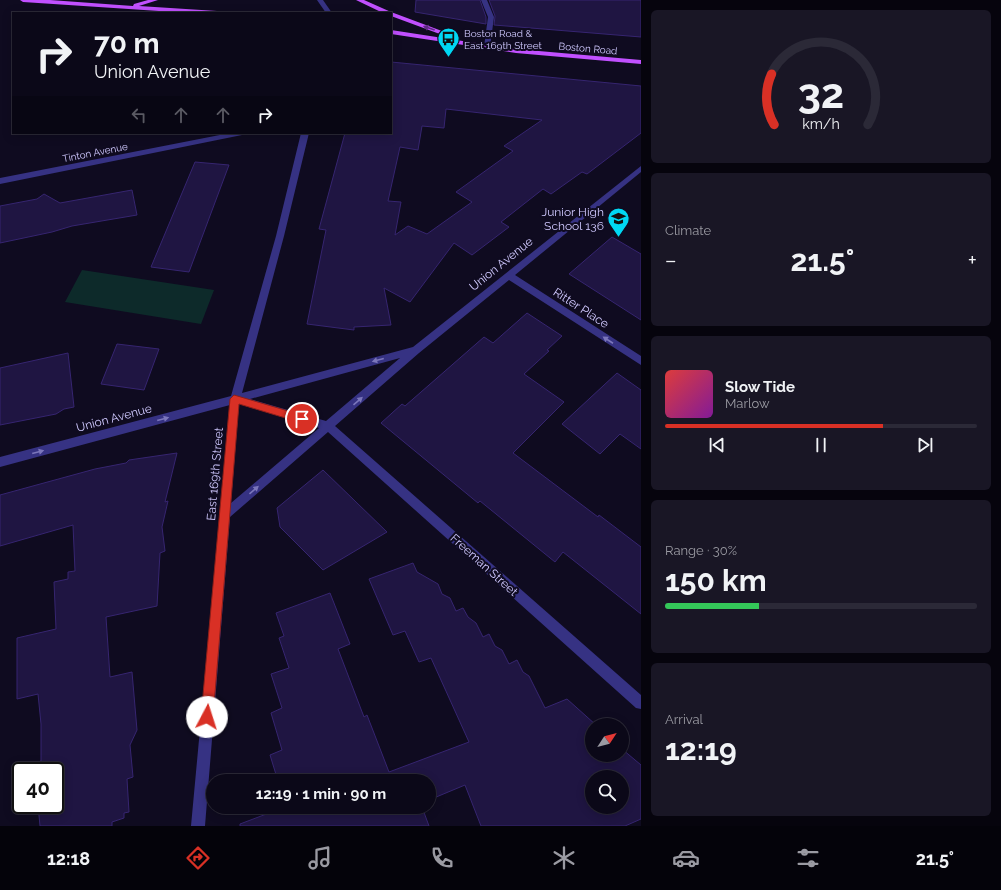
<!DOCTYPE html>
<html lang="en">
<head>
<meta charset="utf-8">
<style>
  body { margin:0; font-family:Raleway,sans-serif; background:#191625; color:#f1f3f6; height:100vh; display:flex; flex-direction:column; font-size:15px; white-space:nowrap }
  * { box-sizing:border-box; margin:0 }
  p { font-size:13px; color:#9a9aa2 }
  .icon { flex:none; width:22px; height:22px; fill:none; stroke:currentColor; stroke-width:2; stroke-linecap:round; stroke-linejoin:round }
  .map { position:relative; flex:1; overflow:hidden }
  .panel { display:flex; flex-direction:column; gap:10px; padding:10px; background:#06040d; width:360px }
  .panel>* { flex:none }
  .banner { position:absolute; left:12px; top:12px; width:380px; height:122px; border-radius:0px; box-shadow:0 2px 10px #0003,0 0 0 1px #2b2937; background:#0b0818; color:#f1f3f6; overflow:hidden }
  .needle { width:26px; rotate:54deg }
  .fabs { position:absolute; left:585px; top:718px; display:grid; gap:8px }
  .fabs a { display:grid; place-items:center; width:44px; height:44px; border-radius:50%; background:#0b0818; box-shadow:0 2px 10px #0003,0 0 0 1px #2b2937; font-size:20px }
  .speed { position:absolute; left:12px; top:762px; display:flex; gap:8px; font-size:20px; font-weight:700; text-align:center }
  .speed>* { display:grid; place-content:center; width:52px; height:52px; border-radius:50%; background:#0b0818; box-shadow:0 2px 10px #0003,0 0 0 1px #2b2937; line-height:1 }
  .speed .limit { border:2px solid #111; border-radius:6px; background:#fff; color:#111 }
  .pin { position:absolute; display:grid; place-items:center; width:34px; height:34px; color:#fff; margin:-17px; border:2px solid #fff; border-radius:50%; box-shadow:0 1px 4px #0007 }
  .me { position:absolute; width:44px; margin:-22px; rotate:5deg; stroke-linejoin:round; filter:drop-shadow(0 0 3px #0008) }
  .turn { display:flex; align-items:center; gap:14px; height:84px; padding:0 16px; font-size:18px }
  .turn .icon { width:52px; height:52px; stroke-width:2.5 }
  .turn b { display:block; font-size:28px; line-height:34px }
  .lanes { display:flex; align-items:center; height:38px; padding:0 16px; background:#0003; justify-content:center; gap:20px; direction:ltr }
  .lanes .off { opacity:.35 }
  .big { font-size:30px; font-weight:700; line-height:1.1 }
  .panel .tile { flex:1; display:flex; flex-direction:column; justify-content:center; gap:6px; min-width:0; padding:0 14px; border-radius:6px; background:#191625 }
  .panel .dial { align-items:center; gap:0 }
  .dial svg { height:104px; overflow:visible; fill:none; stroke:#2b2937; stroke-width:7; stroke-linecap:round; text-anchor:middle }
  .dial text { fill:#f1f3f6; stroke:none }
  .song { display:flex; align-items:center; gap:12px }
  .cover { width:48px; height:48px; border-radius:6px; background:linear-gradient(135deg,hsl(0 70% 55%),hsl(290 70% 35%)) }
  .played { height:4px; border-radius:2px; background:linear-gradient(90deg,#d93025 70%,#2b2937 70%) }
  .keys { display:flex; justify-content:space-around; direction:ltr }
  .heat { display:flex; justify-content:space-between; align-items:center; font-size:22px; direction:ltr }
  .charge { height:6px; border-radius:3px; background:linear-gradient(90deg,#34c759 30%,#2b2937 0) }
  .trip { position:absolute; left:206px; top:774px; width:230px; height:40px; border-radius:20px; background:#0b0818; box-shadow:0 2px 10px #0003,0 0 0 1px #2b2937; font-weight:700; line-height:40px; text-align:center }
  .dock { display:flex; height:64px; justify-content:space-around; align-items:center; background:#04030a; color:#9a9aa2 }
  .dock .icon { width:28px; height:28px }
  .dock .current { color:#d93025 }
  .dock b { font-size:18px; color:#f1f3f6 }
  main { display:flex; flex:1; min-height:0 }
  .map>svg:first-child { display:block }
  .green { fill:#0d2a2a }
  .building { fill:#1f1542; stroke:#362570; fill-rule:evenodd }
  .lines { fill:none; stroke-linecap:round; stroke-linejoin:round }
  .minor { fill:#363283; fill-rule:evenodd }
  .major { fill:#c150ff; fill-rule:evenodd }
  .oneway { fill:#5f2a84 }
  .oneway2 { fill:#7b76bb }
  .route { fill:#d93025; stroke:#8d1f18 }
  .labels { text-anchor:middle; stroke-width:4; stroke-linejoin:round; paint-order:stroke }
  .far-poi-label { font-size:10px; fill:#d0c9ff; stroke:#0f0b20; text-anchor:start }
  .far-street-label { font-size:10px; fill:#d0c9ff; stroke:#0f0b20 }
  .poi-label { font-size:12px; fill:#d0c9ff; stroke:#0f0b20; text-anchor:end }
  .street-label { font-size:12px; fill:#d0c9ff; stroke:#0f0b20 }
</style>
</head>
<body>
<main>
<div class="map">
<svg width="641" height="826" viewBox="0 0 641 826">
  <rect width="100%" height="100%" fill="#0f0b20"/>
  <polygon class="green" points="82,270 214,290 201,324 65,302"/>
  <g class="building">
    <polygon points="416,0 480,0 486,17 486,24 415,12"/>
    <polygon points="489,0 641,0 641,37 494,25 495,16"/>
    <path d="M391 62 641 86V133L587 174 582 172 551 194 543 189 501 222 509 227 472 255 454 243 410 302 384 288 391 325 354 327V330L307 324 326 230 319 229 345 133H391ZM446 109 542 120 504 146 513 151 456 192 472 202 427 234 408 226 395 235 401 202 388 201 400 147 418 150 422 126 444 128Z"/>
    <polygon points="195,162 229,165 189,272 151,267"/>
    <polygon points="132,190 137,215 72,226 52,232 0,243 0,206 37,199 44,194 60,203"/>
    <polygon points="612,237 641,254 641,320 569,274"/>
    <polygon points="527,313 562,336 547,350 549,351 524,374 564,402 513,453 598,517 599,515 641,547 641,614 563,552 555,562 480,501 478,503 381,423 402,404 405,406 484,337 493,343"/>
    <polygon points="117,344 159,349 144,390 101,384"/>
    <polygon points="68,353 74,407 64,409 56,414 0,425 0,368"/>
    <polygon points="617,373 641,390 641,449 620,434 600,454 562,424"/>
    <polygon points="177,453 165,502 168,501 162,527 165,551 160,553 157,606 106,617 110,677 132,672 137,730 130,745 133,777 127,779 129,812 124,813 124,818 112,822 112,826 40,826 38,805 55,805 55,771 36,771 35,763 41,761 41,724 38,694 17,699 17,638 56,629 54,582 68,579 68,572 75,571 73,525 0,546 0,495 95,469 126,463 129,460"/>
    <polygon points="323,470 387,532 323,570 280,527 277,508"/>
    <path d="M413 563 417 572 438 584 442 594 450 598 456 611 463 608 468 617 476 623 483 637 489 634 495 646 502 650 509 664 517 660 523 672 529 676 545 708 567 699 596 725H592V755H622V749L641 765V819L625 826H481L465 785 429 800V781H278L270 755 282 750 271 713 282 708 271 674 289 668 279 638 284 636 276 613 330 593 350 644 338 649 364 717 367 715 389 772 469 742 431 658 419 662 405 631 393 635 369 579ZM592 777H622V807H592Z"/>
    <polygon points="285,807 422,807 429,826 240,826 240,824"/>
  </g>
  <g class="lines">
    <g class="minor">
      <polygon points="317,0 323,0 332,13 326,13"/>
      <polygon points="481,0 487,0 494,17 490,47 487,49 484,47 488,17"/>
      <polygon points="230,133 246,133 242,135 0,184 0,178"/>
      <path d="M301 133H309L284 236 242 393 413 347 641 166V172L515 275 641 356V365L509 280 419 353 335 426 641 695V709L636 708 328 432 230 517 205 826H191L230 405 0 467V457L231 396 276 236ZM400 358 326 421 250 399ZM239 404 319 428 231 503Z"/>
    </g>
    <g class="major">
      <polygon points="20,0 50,0 133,6 134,4 148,0 158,0 139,6 217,11 220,13 189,13 23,2"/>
      <polygon points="356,0 364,0 391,12 458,37 459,38 456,40 516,49 641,60 641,64 516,53 391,34 391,30 456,40 391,16 391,13 383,13"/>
    </g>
  </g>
  <defs><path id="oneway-solid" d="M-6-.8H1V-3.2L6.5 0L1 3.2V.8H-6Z"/></defs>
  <use class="oneway" href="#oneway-solid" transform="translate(429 28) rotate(-161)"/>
  <g class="oneway2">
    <use href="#oneway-solid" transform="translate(608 340) rotate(-147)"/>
    <use href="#oneway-solid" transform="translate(378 360) rotate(165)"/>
    <use href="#oneway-solid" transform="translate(358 401) rotate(-41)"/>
    <use href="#oneway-solid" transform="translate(163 419) rotate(-15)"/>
    <use href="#oneway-solid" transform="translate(38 452) rotate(-15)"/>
    <use href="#oneway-solid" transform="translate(254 490) rotate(-41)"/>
  </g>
  <polygon class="route" points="234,395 302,415 307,419 302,423 239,404 213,717 211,721 207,723 203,721 201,717 230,399"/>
  <defs>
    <symbol id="bus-pin" viewBox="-11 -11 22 30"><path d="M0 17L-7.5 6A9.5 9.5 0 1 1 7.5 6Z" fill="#00d8f4" stroke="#0f0b20"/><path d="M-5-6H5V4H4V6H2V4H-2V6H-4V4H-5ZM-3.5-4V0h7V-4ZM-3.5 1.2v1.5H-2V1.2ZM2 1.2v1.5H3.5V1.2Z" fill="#111"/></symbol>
    <symbol id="school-pin" viewBox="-11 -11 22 30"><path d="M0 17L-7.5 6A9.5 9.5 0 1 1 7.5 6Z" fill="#00d8f4" stroke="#0f0b20"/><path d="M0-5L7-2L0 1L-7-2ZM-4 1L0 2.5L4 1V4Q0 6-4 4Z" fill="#111"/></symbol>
  </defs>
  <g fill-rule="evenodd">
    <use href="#bus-pin" x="436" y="26" width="25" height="34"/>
    <use href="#school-pin" x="606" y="206" width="25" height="34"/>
  </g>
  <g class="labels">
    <g class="far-poi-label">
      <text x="464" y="37">Boston Road &amp;<tspan x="464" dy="12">East 169th Street</tspan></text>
    </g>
    <g class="far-street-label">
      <text transform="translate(588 48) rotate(5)" y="4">Boston Road</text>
      <text transform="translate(95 152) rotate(-11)" y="4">Tinton Avenue</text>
    </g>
    <g class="poi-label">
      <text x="604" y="216">Junior High<tspan x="604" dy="14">School 136</tspan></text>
    </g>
    <g class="street-label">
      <text transform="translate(501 264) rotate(-39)" y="4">Union Avenue</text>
      <text transform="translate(581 308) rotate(33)" y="4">Ritter Place</text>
      <text transform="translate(114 418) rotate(-15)" y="4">Union Avenue</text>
      <text transform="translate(215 474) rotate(-85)" y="4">East 169th Street</text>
      <text transform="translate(484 565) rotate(42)" y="4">Freeman Street</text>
    </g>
  </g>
</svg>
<div class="fabs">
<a><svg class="needle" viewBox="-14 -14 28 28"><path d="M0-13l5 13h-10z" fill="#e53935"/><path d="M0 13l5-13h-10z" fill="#9a9aa2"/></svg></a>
<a><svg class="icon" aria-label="search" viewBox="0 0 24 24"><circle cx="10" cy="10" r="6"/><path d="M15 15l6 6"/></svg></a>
</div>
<div class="speed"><div class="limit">40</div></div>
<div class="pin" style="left:302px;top:419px;background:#d93025"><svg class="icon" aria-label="arrive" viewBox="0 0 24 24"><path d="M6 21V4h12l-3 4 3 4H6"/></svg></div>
<svg class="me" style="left:207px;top:717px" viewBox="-20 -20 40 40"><circle r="19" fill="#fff"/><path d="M0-13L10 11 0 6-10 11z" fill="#d93025"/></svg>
<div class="trip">12:19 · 1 min · 90 m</div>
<div class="banner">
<div class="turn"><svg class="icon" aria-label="right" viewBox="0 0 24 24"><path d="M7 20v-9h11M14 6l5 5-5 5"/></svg><div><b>70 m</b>Union Avenue</div></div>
<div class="lanes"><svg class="icon off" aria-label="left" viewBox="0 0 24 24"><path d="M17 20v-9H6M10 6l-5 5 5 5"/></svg><svg class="icon off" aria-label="ahead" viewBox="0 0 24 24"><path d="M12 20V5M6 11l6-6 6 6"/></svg><svg class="icon off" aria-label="ahead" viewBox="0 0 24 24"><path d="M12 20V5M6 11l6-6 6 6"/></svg><svg class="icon" aria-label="right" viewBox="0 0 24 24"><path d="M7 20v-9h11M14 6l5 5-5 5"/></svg></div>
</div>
</div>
<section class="panel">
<div class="tile dial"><svg viewBox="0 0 100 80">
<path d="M14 69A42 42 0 1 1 86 69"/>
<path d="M14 69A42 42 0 0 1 12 30" stroke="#d93025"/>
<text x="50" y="56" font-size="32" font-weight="700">32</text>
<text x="50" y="72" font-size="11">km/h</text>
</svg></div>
<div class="tile"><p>Climate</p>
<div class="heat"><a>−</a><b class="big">21.5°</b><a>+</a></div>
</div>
<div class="tile">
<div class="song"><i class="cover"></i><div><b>Slow Tide</b><p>Marlow</p></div></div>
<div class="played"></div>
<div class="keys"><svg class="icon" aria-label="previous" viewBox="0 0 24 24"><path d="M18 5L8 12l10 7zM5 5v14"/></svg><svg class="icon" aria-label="pause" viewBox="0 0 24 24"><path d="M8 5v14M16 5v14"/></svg><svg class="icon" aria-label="next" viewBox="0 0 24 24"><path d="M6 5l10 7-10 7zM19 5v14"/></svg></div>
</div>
<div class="tile"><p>Range · 30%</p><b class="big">150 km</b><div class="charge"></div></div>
<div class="tile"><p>Arrival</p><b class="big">12:19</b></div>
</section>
</main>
<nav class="dock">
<b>12:18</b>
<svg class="icon current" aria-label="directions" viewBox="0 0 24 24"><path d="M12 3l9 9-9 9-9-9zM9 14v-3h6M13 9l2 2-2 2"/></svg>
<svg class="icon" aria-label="music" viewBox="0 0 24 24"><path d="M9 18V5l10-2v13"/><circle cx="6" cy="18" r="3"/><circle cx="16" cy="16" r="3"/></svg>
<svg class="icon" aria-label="phone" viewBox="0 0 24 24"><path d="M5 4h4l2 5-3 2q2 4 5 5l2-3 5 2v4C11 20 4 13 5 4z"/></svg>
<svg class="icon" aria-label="climate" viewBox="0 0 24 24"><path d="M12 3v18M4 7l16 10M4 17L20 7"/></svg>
<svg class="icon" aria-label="car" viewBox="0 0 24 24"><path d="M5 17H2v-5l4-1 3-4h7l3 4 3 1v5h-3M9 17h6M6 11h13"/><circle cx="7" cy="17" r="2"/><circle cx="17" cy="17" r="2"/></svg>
<svg class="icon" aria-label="filters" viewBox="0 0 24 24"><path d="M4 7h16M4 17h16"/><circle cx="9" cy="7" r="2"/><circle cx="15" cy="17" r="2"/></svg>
<b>21.5°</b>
</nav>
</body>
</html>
